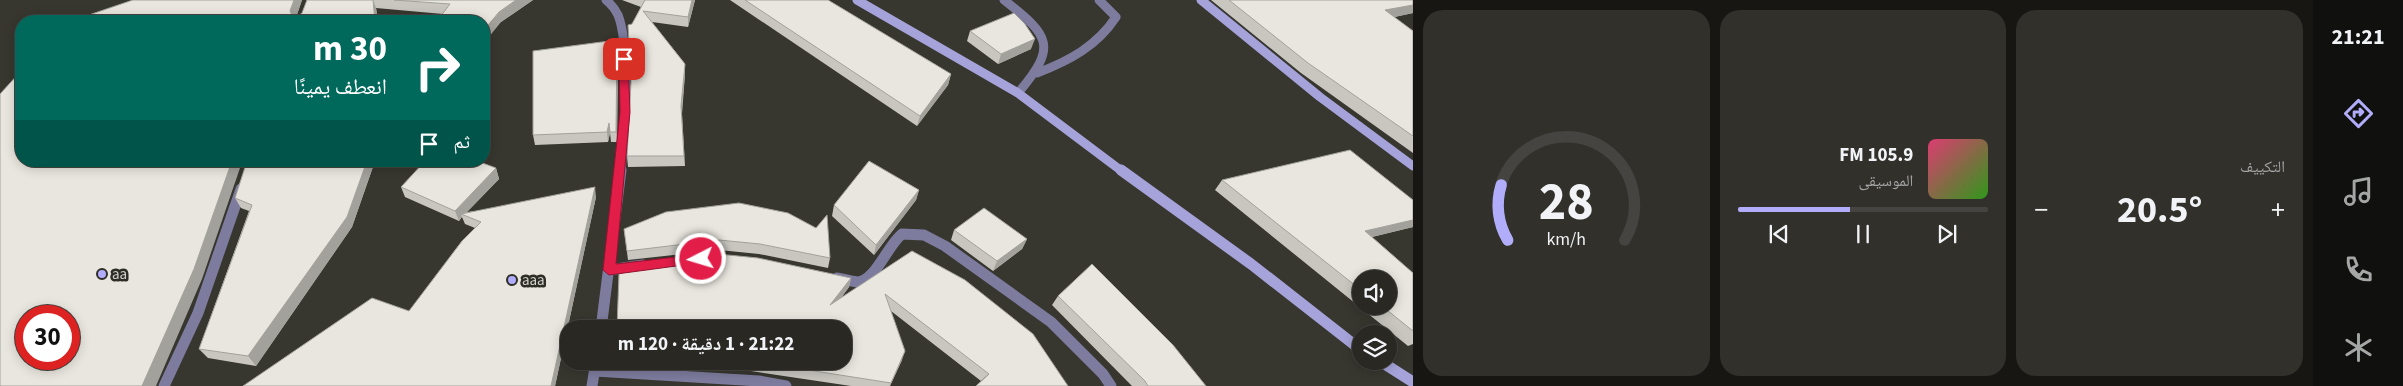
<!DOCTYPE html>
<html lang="ar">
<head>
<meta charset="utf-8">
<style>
  body { margin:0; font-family:"Source Sans 3","Noto Naskh Arabic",sans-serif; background:#31302b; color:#f1f3f6; direction:rtl; height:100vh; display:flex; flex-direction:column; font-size:19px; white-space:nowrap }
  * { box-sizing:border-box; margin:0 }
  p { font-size:16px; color:#a5a6a6 }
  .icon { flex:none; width:28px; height:28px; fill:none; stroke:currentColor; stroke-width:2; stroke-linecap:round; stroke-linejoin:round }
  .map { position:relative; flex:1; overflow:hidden; direction:ltr }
  .sheet { display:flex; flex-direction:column; gap:10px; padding:10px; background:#171613; width:900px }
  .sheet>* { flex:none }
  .banner { position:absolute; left:15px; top:15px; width:475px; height:152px; border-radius:20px; box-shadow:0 2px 12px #0003,0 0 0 1px #454441; direction:rtl; background:#00695c; color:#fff; overflow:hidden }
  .controls { position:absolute; left:1352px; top:270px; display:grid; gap:10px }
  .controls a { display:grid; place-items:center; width:45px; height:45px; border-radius:50%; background:#292823; box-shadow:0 2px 12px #0003,0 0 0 1px #454441; font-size:25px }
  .speed { position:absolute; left:15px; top:305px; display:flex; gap:10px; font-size:25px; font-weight:700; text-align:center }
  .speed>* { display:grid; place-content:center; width:65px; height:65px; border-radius:50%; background:#292823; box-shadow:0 2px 12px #0003,0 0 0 1px #454441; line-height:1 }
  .speed .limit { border:8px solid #d22; background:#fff; color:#111 }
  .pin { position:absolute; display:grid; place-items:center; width:42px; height:42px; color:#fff; margin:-21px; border-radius:10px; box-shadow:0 2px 8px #0006 }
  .me { position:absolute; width:55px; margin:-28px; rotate:265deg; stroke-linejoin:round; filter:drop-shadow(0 0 4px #0008) }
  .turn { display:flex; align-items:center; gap:18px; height:105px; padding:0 20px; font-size:22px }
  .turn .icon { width:65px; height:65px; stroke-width:2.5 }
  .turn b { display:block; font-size:35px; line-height:42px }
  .then { display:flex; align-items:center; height:48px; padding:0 20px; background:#0003; gap:10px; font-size:19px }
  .big { font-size:38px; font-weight:700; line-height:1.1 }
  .sheet .widget { flex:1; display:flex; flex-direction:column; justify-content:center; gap:8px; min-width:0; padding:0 18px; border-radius:20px; background:#31302b }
  .sheet .dial { align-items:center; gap:0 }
  .dial svg { height:130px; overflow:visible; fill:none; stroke:#454441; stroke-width:7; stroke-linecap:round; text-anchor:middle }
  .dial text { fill:#f1f3f6; stroke:none }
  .song { display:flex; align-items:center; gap:15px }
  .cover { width:60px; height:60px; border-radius:8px; background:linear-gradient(135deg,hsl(340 70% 55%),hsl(110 70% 35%)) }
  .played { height:5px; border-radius:2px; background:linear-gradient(90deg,#b1adfa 45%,#454441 45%) }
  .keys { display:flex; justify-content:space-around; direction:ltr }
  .heat { display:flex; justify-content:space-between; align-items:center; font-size:28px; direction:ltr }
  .sheet .tiles { flex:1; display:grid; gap:10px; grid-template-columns:repeat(3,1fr) }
  .trip { position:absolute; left:560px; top:320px; width:292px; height:50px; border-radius:20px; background:#292823; box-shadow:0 2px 12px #0003,0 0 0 1px #454441; font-weight:700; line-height:50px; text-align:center; direction:rtl }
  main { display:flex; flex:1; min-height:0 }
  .menu { display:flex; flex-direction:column; width:90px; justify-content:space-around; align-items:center; background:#10100e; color:#a5a6a6 }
  .menu .icon { width:35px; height:35px }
  .menu .selected { color:#b1adfa }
  .menu b { font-size:22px; color:#f1f3f6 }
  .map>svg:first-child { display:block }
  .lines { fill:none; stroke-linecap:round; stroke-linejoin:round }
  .street-far1 { stroke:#7d7c9e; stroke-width:9 }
  .street { stroke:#7d7c9e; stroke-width:11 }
  .secondary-far1 { stroke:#a5a3d9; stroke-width:9 }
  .secondary { stroke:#a5a3d9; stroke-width:11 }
  .wall { fill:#c8c6bf; fill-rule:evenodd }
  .shaded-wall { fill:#a2a19b }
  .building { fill:#e8e6de; stroke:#a2a19b; fill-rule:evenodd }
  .route { fill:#e11d48; stroke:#92132f }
  .poi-dot { fill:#b1adfa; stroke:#2d2c25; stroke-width:2 }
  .labels { text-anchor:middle; stroke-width:5; stroke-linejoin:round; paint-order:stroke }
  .poi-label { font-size:15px; fill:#d2d1cd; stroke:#2d2c25; text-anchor:start }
</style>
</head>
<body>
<main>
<nav class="menu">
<b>21:21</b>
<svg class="icon selected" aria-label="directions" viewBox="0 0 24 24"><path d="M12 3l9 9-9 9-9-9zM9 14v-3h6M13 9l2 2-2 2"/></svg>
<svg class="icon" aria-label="music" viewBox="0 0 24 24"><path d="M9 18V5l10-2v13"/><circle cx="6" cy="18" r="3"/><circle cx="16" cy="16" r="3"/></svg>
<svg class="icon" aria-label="phone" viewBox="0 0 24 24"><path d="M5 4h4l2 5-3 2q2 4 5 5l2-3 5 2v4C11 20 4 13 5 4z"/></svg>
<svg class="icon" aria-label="climate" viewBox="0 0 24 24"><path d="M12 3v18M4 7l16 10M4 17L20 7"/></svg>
</nav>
<section class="sheet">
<div class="tiles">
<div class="widget"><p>التكييف</p>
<div class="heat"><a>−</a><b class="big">20.5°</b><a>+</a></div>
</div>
<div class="widget">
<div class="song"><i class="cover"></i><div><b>105.9 FM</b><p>الموسيقى</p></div></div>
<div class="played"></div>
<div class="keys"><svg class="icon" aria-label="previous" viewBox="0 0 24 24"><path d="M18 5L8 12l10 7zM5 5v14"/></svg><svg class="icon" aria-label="pause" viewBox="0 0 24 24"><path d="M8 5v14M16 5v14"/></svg><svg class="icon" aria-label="next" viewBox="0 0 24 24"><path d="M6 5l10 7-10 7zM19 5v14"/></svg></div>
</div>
<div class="widget dial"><svg viewBox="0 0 100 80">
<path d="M14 69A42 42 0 1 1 86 69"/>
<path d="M14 69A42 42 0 0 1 10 35" stroke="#b1adfa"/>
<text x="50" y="56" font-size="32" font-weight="700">28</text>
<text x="50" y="72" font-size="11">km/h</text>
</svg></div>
</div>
</section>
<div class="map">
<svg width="1413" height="386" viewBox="0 0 1413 386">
  <rect width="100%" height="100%" fill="#37362f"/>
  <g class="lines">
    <g class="street-far1">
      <path d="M606 0C611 4 615 9 618 15 631 47 624 135 621 172"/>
      <path d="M1004 0C1050 36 1058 46 1018 93"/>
      <path d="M1037 73C1069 61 1097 46 1116 17L1099 0"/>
    </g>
    <g class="street">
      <polyline points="609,270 643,265"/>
      <path d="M837 278C843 279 850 281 857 282 875 282 887 246 902 234L924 235 945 246 1051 322 1103 374 1111 386"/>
      <polyline points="601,329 621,170"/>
      <polyline points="595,371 759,381 786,386"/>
      <polyline points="164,386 198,313 241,189"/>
      <polyline points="592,386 596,361"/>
    </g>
    <g class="secondary-far1">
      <polyline points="857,0 1018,93 1123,172"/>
      <polyline points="1201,0 1320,97 1413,166"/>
    </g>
    <g class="secondary">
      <polyline points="1121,170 1251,264 1361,350"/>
      <polyline points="1380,361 1413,382"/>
    </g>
  </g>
  <g class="wall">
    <polygon points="133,0 302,0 296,17 302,13 307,0 533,0 501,22 443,14 376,8 378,21 74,21"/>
    <polygon points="622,0 695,0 688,27 652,22 685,64 685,74 682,114 685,166 628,167 627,156 631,82 632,24 641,7"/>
    <polygon points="730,0 828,0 951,74 948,85 917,126"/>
    <polygon points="1211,0 1413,0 1413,13 1394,17 1413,31 1413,153 1301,73"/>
    <polygon points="970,31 1031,49 998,64 967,41"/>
    <polygon points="618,50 617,142 611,142 610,133 608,142 535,145 533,135"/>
    <polygon points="247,161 375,161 352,227 256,366 208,358 199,349 249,211 241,208 235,198"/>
    <polygon points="496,168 499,179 467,212 596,197 555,386 243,386 409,311 475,228 465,224 462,217 459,221 405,197 401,187"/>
    <path d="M1222 180 1413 227 1372 237 1413 273V344L1408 346 1215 190ZM1361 279 1389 306H1361Z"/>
    <polygon points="919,190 916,200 874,255 832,216 834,205"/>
    <polygon points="666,212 830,258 828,268 759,254 719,250 628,260 624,229"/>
    <polygon points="954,230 1027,239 1022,249 993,271 951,240"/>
    <polygon points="912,251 1033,334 981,381 891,311 902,360 890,386 851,386 751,371 644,361 844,361 617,329 851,278 849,287 841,298"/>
    <polygon points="1058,296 1206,386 1132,386 1052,305"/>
  </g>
  <g class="shaded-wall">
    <polygon points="294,0 302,0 295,21 290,11"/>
    <polygon points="373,0 376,8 378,21 375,21"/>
    <polygon points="516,0 533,0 501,22 484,43 484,30 499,12"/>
    <polygon points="692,0 695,0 688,27 688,17"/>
    <polygon points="1413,5 1413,13 1377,21 1385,10"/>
    <polygon points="1035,39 1031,49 998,64 1001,54"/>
    <polygon points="617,40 618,50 617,142 616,132"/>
    <polygon points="685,64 685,74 681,116 681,106"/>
    <polygon points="951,74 948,85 917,126 920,116"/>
    <polygon points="609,123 610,133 608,142 607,132"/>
    <polygon points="232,161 243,161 240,168 202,279 156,386 142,386"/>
    <polygon points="367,161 375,161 352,227 256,366 248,356"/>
    <polygon points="496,168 499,179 464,215 461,214 462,217 459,221 455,211"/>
    <polygon points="595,187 596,197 555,386 551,386"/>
    <polygon points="919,190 916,200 874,255 876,245"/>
    <polygon points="1413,220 1413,227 1355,241 1365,231"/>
    <polygon points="1027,239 1022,249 993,271 997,261"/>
    <polygon points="851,278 849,287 828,315 830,305"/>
    <polygon points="905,351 902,360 890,386"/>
  </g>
  <g class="building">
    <polygon points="133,0 294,0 290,11 292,15 297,17 302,13 307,0 373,0 375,21 74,21 77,19"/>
    <polygon points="394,0 516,0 499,12 484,30 484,21 437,21 450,4"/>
    <polygon points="645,0 692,0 688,17 643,11 685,64 681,106 684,156 627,156 631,82 628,25 632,24"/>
    <polygon points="745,0 828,0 951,74 920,116"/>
    <polygon points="1229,0 1413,0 1413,5 1385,10 1413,31 1413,136 1308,63"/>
    <polygon points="1014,13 1025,24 1035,39 1001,54 970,31"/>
    <polygon points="617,40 616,132 610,132 609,123 607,132 533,135 533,51"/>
    <path d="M21 71V161H232L194 269 142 386H0V94ZM26 316H69V359H26Z"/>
    <polygon points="1350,150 1413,200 1413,220 1365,231 1413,273 1413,331 1382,306 1389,306 1389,279 1361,279 1361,290 1222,180"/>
    <polygon points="247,161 367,161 347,217 248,356 199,349 252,205 235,198"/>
    <polygon points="425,161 477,161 496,168 455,211 401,187"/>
    <polygon points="869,161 919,190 876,245 834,205"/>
    <polygon points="595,187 551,386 243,386 372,298 409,311 462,241 481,222 461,214"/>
    <polygon points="739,203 788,213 816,228 827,215 830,258 760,244 719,240 627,251 624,229 666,212"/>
    <polygon points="984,208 1027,239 997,261 954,230"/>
    <polygon points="912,251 965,280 1033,334 1068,386 976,386 989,374 885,294 905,351 891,383 751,361 844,361 844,329 617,329 619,273 630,272 629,265 718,254 758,258 851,278 830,305"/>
    <polygon points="1092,264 1173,345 1206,386 1148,386 1145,381 1058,296"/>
  </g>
  <polygon class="route" points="624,56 628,59 630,112 616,264 701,254 707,259 706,262 609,275 603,270 620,112 619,59"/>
  <g class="poi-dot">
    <circle cx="102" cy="274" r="5"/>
    <circle cx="512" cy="280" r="5"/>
  </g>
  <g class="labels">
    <g class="poi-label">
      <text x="112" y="279">aa</text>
      <text x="522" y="285">aaa</text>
    </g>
  </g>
</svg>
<div class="controls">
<a><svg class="icon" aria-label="sound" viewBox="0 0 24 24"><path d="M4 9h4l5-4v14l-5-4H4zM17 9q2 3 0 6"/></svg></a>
<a><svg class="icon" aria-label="layers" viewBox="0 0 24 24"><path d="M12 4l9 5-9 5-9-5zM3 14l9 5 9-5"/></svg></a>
</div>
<div class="speed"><div class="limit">30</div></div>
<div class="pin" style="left:624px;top:59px;background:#d93025"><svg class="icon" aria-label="arrive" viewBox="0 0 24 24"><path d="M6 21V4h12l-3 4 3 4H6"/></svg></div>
<svg class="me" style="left:701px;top:259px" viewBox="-20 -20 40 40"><circle r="17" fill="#e11d48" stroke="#fff" stroke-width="3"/><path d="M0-11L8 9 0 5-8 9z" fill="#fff"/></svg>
<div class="trip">21:22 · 1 دقيقة · 120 m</div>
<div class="banner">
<div class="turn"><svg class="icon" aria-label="right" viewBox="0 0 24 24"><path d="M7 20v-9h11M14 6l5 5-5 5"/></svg><div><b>30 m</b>انعطف يمينًا</div></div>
<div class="then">ثم<svg class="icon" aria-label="arrive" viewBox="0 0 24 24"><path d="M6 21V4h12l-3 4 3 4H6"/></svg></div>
</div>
</div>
</main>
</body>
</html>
